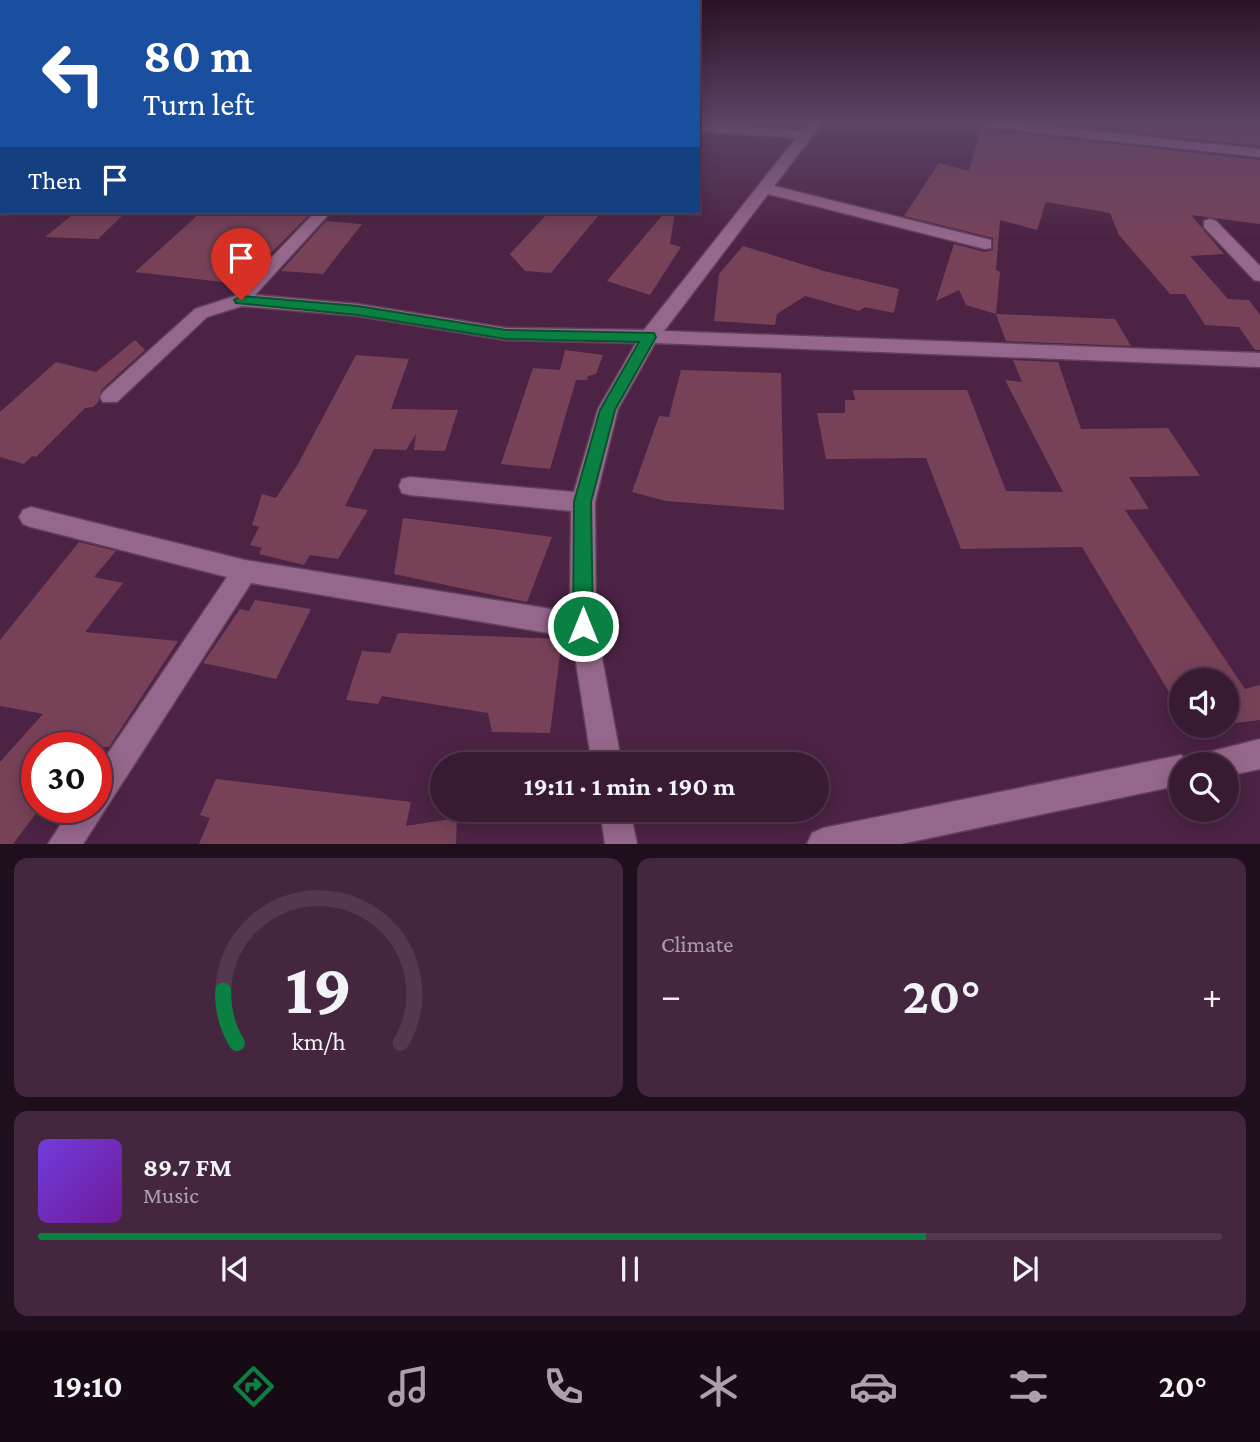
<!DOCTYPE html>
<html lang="en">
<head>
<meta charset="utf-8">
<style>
  body { margin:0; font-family:"Crimson Pro",serif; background:#44273f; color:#f1f3f6; height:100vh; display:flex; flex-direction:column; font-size:26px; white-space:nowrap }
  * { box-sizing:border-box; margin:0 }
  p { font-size:23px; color:#aba1ac }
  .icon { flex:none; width:38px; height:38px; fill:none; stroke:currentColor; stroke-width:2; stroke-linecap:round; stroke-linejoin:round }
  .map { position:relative; height:844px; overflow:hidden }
  .details { display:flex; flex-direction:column; gap:14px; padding:14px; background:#1f0e1c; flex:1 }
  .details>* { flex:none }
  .guide { position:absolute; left:0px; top:0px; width:700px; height:214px; box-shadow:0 4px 18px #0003,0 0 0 2px #53384e; background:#1a4fa0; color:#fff; overflow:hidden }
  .controls { position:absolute; left:1169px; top:668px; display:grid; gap:14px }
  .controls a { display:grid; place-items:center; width:70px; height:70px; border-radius:50%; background:#391a33; box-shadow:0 4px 18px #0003,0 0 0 2px #53384e; font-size:35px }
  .speed { position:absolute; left:21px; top:732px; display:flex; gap:14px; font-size:35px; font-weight:700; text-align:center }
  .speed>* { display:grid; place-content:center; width:91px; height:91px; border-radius:50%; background:#391a33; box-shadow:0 4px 18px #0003,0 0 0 2px #53384e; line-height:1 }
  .speed .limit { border:10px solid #d22; background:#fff; color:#111 }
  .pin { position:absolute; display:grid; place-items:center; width:60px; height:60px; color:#fff; margin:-72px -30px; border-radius:50% 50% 50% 0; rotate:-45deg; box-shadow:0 0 7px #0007 }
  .pin .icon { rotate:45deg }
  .me { position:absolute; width:77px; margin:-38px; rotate:0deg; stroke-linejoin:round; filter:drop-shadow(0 0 5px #0008) }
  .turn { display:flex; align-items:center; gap:24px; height:147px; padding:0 28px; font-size:32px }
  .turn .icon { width:91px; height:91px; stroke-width:2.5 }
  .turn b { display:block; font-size:49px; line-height:60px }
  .then { display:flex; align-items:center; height:66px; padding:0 28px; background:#0003; gap:14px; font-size:26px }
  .big { font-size:52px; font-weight:700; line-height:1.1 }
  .details .widget { flex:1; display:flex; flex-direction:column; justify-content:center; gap:10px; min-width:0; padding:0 24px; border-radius:14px; background:#44273f }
  .details .dial { align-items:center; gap:0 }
  .dial svg { height:182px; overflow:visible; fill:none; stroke:#53384e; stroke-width:7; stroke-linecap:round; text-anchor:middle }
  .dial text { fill:#f1f3f6; stroke:none }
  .song { display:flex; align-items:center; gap:21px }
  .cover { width:84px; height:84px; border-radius:10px; background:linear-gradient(135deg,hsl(260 70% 55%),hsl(280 70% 35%)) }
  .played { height:7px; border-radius:4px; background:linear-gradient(90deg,#0b8043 75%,#53384e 75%) }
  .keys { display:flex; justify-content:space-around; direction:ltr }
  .heat { display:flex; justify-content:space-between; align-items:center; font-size:38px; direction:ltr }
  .details .tiles { flex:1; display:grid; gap:14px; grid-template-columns:1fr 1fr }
  .widget:last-child { grid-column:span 2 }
  .trip { position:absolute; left:430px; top:752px; width:399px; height:70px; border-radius:35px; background:#391a33; box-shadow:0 4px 18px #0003,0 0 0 2px #53384e; font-weight:700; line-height:70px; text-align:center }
  .dock { display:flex; height:112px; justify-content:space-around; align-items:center; background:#170a14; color:#aba1ac }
  .dock .icon { width:49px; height:49px }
  .dock .active { color:#0b8043 }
  .dock b { font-size:32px; color:#f1f3f6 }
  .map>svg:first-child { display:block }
  .building { fill:#774258 }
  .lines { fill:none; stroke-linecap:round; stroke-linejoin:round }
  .street-casing { stroke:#61405c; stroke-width:3 }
  .street { fill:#96678c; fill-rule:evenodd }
  .route { fill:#0b8043; stroke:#07532c; stroke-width:2 }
</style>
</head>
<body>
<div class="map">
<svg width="1260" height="844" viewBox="0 0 1260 844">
  <rect width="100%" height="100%" fill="#4c2344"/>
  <g class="building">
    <polygon points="1127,121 1260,121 1260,146 1135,133"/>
    <polygon points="980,129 1260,160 1260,224 1191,215 1224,254 1190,256 1228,299 1249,300 1260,315 1260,350 1255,350 1239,327 1205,325 1185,294 1170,294 1119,235 1110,213 1046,202 1037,230 1000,220 996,270 1000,272 996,314 1115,319 1131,346 1006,341 996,314 966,305 959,290 936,301 954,244 985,252 993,250 993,238 904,216 939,163 969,171"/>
    <polygon points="76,212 126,212 98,239 45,237"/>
    <polygon points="201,212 312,212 240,284 135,272"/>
    <polygon points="665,212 675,212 670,244 681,247 650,295 607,281"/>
    <polygon points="548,213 598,216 551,273 525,271 510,254"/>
    <polygon points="326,221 362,224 323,274 281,271"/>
    <polygon points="743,246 824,271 899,289 894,313 865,307 859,311 805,296 777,314 775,325 714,321 719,274"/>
    <polygon points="135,340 145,350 101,390 99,401 93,407 85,408 36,457 32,456 24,464 0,457 0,412 56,362 96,372"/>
    <polygon points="565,350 603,355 596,374 588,376 587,380 576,380 550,469 501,464 533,368 560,370"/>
    <polygon points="356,355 409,359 391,409 458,410 445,451 414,450 416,434 406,450 374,449 345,506 368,510 338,559 310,555 304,565 259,554 262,548 250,545 259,527 252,525 262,494 276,498 298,464"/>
    <polygon points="1013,360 1058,362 1081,429 1168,428 1200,476 1129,477 1149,509 1125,510 1245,689 1260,685 1260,720 1227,724 1227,681 1181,681 1181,712 1082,547 961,549 926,458 826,459 817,413 845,413 845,400 855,400 853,390 967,390 1006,491 1063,492 1005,380 1022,382"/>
    <polygon points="681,370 781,373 784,510 666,501 632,492 659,416 669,417"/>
    <polygon points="403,518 491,529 552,537 527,602 394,574"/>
    <polygon points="79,542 116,551 94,577 123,583 85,632 178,641 109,747 37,747 37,812 13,844 0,844 0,762 43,714 0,706 0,640"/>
    <polygon points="255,600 311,609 276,679 203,663 240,609 249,611"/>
    <polygon points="398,633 562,639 550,733 492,732 488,713 382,696 378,704 346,700 362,651 390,653"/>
    <polygon points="216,779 411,802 406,826 457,818 456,844 199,844 210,818 200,815"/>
  </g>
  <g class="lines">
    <defs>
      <g id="street">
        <polygon points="810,121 824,121 774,186 991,240 991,248 985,249 768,194 664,331 1260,353 1260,367 655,343 618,409 595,502 596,626 622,765 592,765 572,637 251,583 83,844 48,844 72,807 96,807 96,771 227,577 31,527 23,524 19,517 23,510 31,507 245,560 570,612 571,511 410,495 402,493 399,486 402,479 410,477 574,492 598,409 636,343 506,340 358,316 242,306 207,317 117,402 103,402 100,397 103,392 195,309 235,296 315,212 331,212 255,295 358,304 506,328 644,330 796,138 698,131 698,123 802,131"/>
        <polygon points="958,121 999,121 1260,149 1260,157 965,125"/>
        <polygon points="1210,219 1216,221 1260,266 1260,281 1254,280 1204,227 1204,221"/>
        <polygon points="1260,739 1260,769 1227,776 1227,765 1181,765 1181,785 901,844 807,844 812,833 823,828 1181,755 1193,763 1197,755"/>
        <polygon points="600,810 630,810 637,844 605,844"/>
      </g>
    </defs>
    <use href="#street" class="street-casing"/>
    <use href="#street" class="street"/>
  </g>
  <linearGradient id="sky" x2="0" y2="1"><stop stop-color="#2a1325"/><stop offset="0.51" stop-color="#5b4567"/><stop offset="1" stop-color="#5b4567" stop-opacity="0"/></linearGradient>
  <rect width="1260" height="239" fill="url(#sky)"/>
  <polygon class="route" points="241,296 358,306 506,330 654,333 656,337 615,410 591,502 593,626 590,632 583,635 576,632 573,626 574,502 600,410 639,342 506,339 358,315 236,303 234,300"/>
</svg>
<div class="controls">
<a><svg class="icon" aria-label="sound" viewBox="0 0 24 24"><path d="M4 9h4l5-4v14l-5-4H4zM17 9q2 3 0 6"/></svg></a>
<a><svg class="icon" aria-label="search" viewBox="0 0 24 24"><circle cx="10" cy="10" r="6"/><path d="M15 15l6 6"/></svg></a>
</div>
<div class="speed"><div class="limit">30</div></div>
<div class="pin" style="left:241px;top:300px;background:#d93025"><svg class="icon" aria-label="arrive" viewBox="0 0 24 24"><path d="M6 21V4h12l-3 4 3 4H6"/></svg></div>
<svg class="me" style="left:583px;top:626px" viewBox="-20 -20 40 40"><circle r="17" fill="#0b8043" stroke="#fff" stroke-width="3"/><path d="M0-11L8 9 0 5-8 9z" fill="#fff"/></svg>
<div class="trip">19:11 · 1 min · 190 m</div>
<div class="guide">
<div class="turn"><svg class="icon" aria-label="left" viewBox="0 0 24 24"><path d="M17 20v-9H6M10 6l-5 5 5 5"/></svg><div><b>80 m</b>Turn left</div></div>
<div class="then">Then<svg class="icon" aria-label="arrive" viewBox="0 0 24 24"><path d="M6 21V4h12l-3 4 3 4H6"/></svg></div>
</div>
</div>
<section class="details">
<div class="tiles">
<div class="widget dial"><svg viewBox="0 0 100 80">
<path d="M14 69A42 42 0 1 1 86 69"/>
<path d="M14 69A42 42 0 0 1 8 46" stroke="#0b8043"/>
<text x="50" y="56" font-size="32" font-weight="700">19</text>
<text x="50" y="72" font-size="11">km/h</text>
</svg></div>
<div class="widget"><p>Climate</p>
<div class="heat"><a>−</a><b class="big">20°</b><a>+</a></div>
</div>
<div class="widget">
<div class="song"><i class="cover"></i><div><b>89.7 FM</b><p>Music</p></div></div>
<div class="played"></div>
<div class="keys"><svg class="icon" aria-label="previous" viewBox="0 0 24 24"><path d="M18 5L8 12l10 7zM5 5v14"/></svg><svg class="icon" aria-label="pause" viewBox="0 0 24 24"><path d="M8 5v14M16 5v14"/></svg><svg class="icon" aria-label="next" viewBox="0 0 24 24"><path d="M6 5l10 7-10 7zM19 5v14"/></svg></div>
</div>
</div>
</section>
<nav class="dock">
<b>19:10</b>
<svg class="icon active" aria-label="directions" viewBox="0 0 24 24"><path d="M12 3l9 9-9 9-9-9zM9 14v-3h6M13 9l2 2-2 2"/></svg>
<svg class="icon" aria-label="music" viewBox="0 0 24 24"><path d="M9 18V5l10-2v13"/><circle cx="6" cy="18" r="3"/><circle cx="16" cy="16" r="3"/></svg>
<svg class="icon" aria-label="phone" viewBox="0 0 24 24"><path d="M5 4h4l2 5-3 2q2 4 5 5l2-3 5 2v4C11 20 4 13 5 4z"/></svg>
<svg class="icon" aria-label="climate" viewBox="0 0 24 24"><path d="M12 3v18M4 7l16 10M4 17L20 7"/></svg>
<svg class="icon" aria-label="car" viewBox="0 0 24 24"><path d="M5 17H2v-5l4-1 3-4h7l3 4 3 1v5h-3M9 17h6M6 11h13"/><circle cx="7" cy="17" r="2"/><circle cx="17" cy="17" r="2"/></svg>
<svg class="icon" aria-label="filters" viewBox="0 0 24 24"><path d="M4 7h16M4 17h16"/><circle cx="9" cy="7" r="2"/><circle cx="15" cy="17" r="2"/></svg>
<b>20°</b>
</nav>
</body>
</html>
